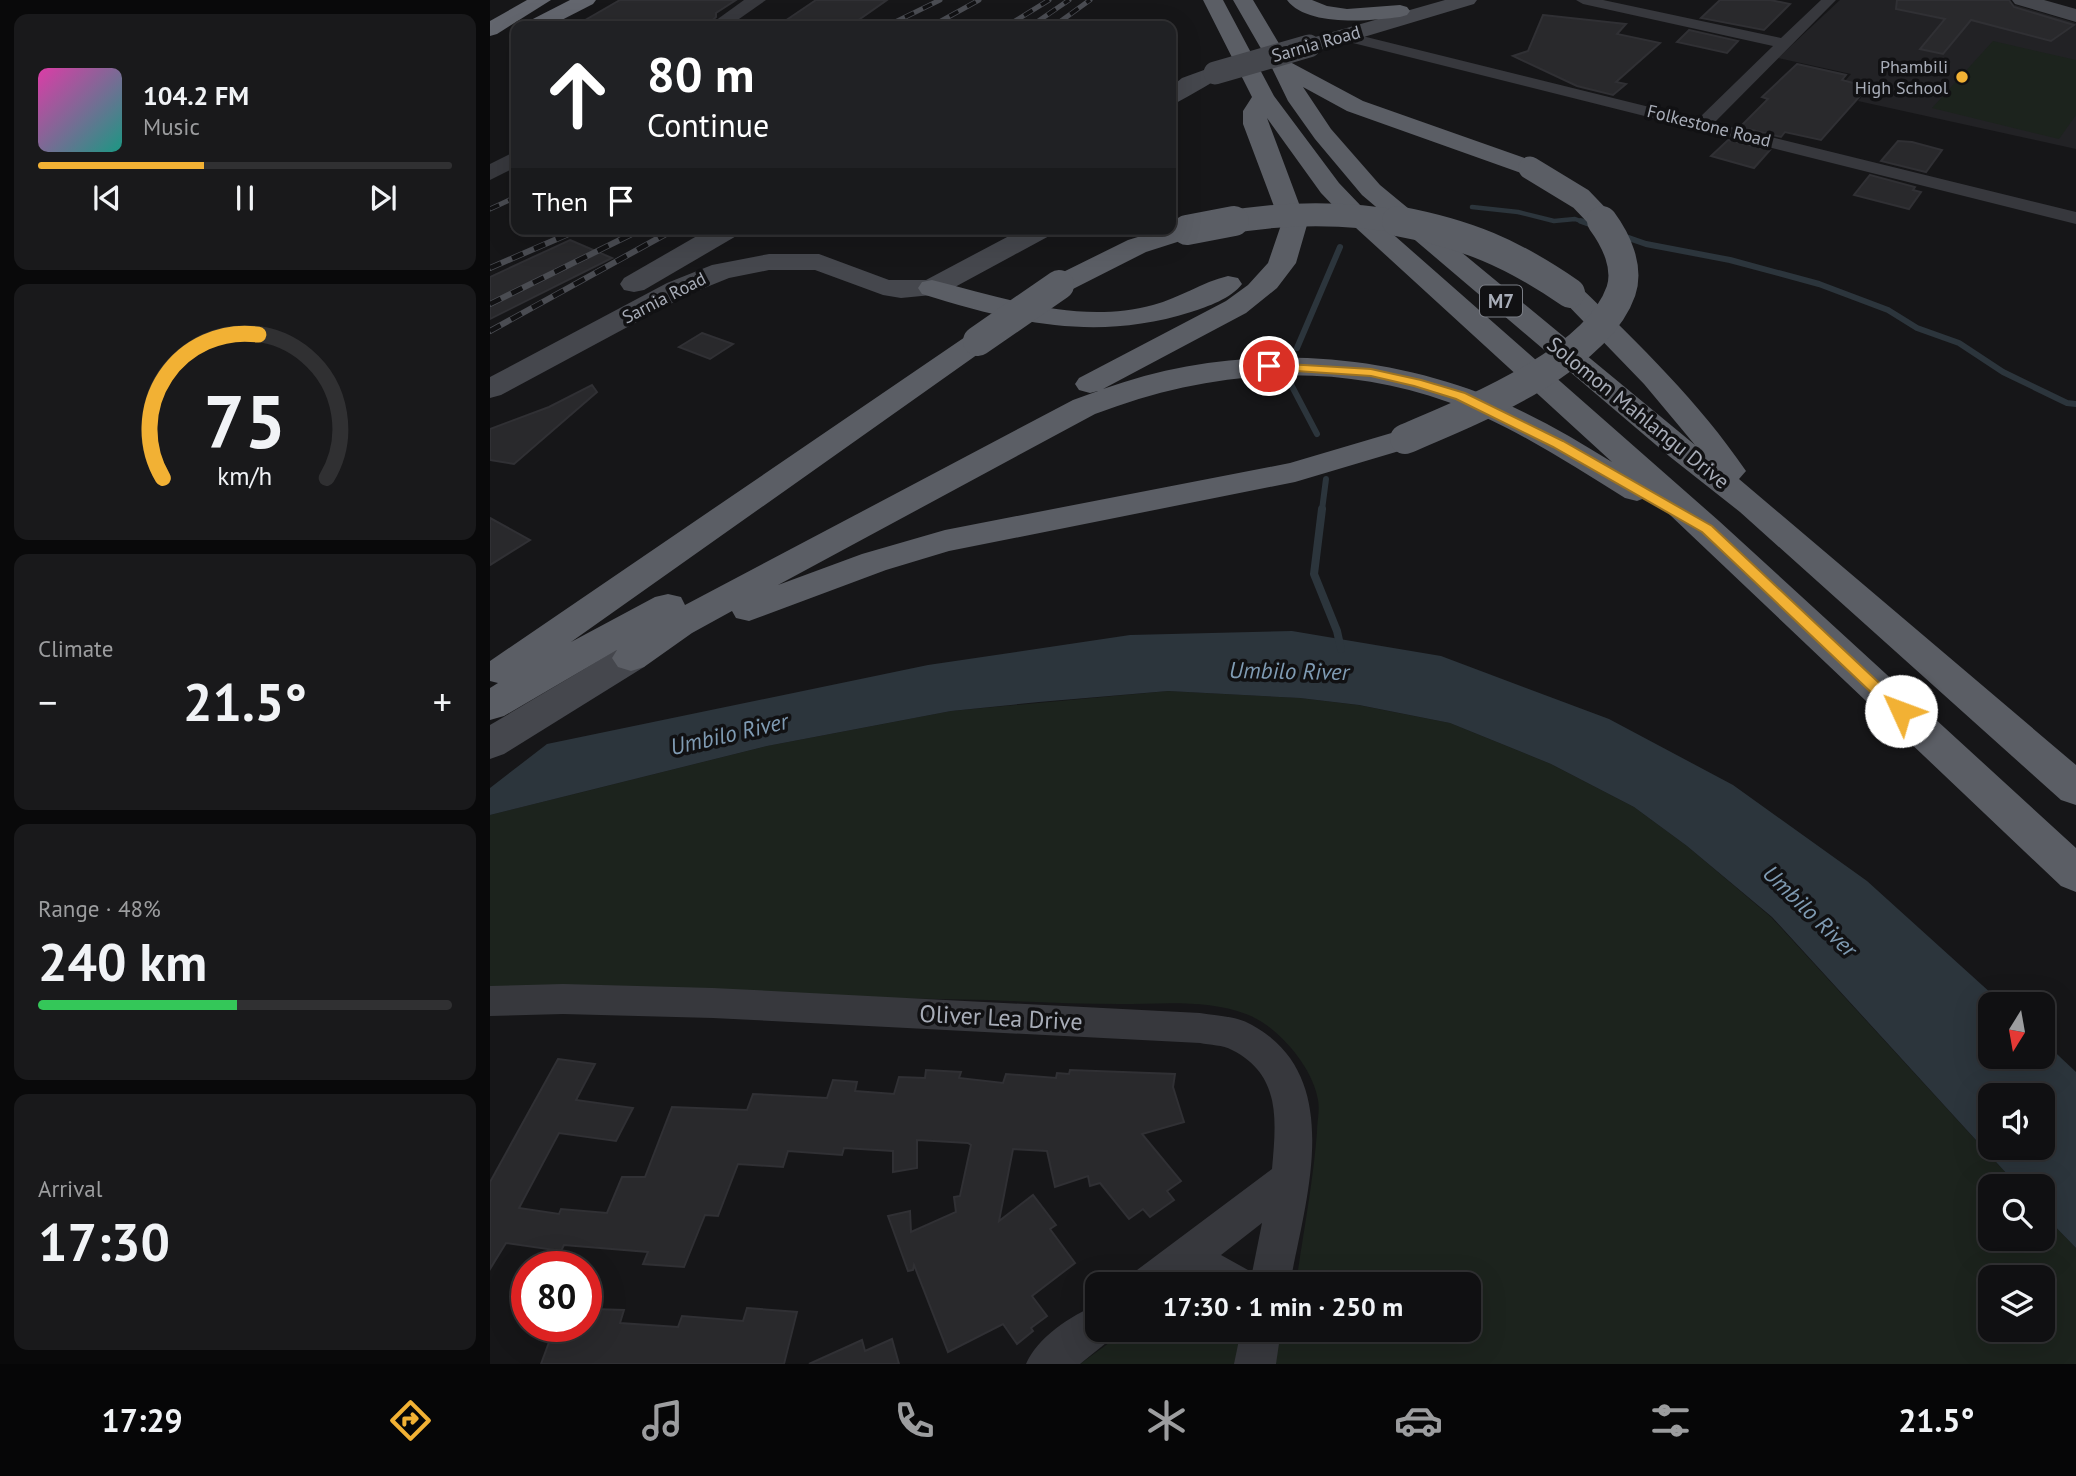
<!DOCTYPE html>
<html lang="en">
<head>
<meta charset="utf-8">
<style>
  body { margin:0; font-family:"PT Sans",sans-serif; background:#19191b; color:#f1f3f6; height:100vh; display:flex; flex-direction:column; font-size:26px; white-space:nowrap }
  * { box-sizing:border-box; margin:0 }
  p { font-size:23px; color:#9c9d9f }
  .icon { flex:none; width:38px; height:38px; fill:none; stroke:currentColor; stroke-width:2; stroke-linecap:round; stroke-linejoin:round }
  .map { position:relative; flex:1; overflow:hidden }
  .details { display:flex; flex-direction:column; gap:14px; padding:14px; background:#09090a; width:490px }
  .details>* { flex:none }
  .top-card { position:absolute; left:21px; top:21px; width:665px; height:214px; border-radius:14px; box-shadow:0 7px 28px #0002,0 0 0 2px #303032; background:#202124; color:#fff; overflow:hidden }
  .needle { width:46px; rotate:191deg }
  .controls { position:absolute; left:1488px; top:992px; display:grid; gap:14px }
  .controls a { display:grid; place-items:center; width:77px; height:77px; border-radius:14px; background:#101012; box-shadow:0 7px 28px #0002,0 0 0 2px #303032; font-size:35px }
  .speed { position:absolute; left:21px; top:1251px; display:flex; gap:14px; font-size:35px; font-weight:700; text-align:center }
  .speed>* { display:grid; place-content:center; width:91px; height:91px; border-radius:50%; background:#101012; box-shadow:0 7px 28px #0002,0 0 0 2px #303032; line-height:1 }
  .speed .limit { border:10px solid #d22; background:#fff; color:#111 }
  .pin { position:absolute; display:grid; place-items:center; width:60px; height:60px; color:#fff; margin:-30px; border:4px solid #fff; border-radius:50%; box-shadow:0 2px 7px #0007 }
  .me { position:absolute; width:77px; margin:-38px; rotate:313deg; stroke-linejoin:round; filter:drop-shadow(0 0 5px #0008) }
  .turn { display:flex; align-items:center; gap:24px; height:147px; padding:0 21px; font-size:32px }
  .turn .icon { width:91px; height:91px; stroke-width:2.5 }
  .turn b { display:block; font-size:49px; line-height:60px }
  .then { display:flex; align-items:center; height:66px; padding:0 21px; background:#0003; gap:14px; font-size:26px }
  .big { font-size:52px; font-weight:600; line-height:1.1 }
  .details .widget { flex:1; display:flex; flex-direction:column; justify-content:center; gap:10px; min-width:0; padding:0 24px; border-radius:14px; background:#19191b }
  .details .dial { align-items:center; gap:0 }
  .dial svg { height:182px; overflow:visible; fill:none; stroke:#303032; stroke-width:7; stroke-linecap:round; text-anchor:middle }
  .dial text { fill:#f1f3f6; stroke:none }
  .song { display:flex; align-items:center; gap:21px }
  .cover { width:84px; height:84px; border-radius:10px; background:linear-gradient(135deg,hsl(320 70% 55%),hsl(170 70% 35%)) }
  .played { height:7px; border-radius:4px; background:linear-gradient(90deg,#f2b134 40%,#303032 40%) }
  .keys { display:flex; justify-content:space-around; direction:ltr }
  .heat { display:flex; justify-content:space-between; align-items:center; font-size:38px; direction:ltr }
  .charge { height:10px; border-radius:5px; background:linear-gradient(90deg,#34c759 48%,#303032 0) }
  .trip { position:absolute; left:595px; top:1272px; width:396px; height:70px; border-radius:14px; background:#101012; box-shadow:0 7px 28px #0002,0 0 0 2px #303032; font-weight:600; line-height:70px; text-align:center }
  .tabs { display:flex; height:112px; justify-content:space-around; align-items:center; background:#060607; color:#9c9d9f }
  .tabs .icon { width:49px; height:49px }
  .tabs .selected { color:#f2b134 }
  .tabs b { font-size:32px; color:#f1f3f6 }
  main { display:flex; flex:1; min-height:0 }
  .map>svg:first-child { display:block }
  .built { fill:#222225 }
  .green { fill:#1c231d; fill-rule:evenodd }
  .water { fill:#2c353c; fill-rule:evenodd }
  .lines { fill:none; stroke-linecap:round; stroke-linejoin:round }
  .stream-far2 { stroke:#2c353c; stroke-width:4.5 }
  .stream-far1 { stroke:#2c353c; stroke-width:6 }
  .stream { stroke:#2c353c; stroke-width:8 }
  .building { fill:#29292c; stroke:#303034; stroke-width:2 }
  .minor { fill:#37383d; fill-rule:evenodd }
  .tertiary { fill:#37383d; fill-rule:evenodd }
  .secondary { fill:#45474d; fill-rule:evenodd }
  .trunk { fill:#5b5e65; fill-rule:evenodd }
  .motorway { fill:#63666e; fill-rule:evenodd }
  .rail-far1-casing { stroke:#4a4c52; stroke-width:5 }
  .rail-casing { stroke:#4a4c52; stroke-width:6 }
  .rail-far1 { stroke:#111113; stroke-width:3.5; stroke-dasharray:10; stroke-linecap:butt }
  .rail { stroke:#111113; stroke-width:4.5; stroke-dasharray:12; stroke-linecap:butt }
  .secondary-bridge { stroke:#45474d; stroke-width:23 }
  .trunk-bridge-far1 { stroke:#5b5e65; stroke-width:23 }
  .trunk-bridge { stroke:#5b5e65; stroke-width:30 }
  .route { fill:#f2b134; stroke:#9d7322; stroke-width:2 }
  .poi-dot { fill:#f2b134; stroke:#111113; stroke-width:2.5 }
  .labels { text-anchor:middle; stroke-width:7; stroke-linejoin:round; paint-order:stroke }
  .far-street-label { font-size:18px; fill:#a8adb8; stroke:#111113 }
  .far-poi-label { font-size:18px; fill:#a8adb8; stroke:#111113; text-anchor:end }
  .shield { fill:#111113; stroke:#7b7e86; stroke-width:2 }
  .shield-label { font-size:19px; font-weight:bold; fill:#a8adb8 }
  .street-label { font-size:21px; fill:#a8adb8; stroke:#111113 }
  .water-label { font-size:23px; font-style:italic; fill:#7f9bb3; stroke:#111113 }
  .near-street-label { font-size:24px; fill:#a8adb8; stroke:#111113 }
</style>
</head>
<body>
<main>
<section class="details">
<div class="widget">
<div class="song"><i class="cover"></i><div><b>104.2 FM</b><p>Music</p></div></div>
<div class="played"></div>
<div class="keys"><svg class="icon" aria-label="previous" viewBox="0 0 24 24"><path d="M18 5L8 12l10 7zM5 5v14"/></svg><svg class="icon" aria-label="pause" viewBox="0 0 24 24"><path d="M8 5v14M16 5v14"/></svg><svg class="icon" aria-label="next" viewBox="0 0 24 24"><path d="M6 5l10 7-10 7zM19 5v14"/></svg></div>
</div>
<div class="widget dial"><svg viewBox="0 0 100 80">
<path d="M14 69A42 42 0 1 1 86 69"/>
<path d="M14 69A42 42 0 0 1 56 6" stroke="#f2b134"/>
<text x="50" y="56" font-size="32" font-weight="700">75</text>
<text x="50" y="72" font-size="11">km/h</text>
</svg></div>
<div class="widget"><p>Climate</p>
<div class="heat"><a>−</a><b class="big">21.5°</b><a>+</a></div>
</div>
<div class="widget"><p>Range · 48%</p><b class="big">240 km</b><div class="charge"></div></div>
<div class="widget"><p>Arrival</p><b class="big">17:30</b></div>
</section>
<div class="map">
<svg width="1586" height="1364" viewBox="0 0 1586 1364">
  <rect width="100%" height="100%" fill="#161618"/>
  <polygon class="built" points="1350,0 1508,0 1586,23 1586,149 1368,101 1381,87 1355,81 1361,74 1288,58"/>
  <g class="green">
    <polygon points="1503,41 1586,60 1586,115 1569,139 1442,108"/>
    <path d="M678 691 810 698 868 705 960 723 1061 764 1144 807 1197 846 1281 917 1528 1186H1500V1239H1552V1213L1586 1248V1364H590L637 1330H978V1284H806C813 1234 823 1183 827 1132 827 1122 830 1110 828 1100 823 1067 787 1025 756 1014 717 999 671 1004 630 1004 586 1004 542 1002 498 1000L0 990V815L277 746 461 711ZM1500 1278H1552V1330H1500Z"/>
  </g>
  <path class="water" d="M802 631 951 656 1119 719 1243 785 1377 881 1513 1004H1500V1057H1552V1040L1586 1072V1248L1552 1213V1186H1528L1282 917 1197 846 1144 807 1061 764 960 723 869 705 810 698 678 691 549 702 461 711 277 746 0 815V788L57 744 438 665 640 635ZM1500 1096H1552V1148H1500Z"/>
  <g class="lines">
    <polyline class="stream-far2" points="982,207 1028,212 1064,221 1085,219 1096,223"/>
    <g class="stream-far1">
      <polyline points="1091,221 1108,227"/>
      <polyline points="1130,235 1156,244 1240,260 1329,284 1398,310 1427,328 1469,343 1513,372 1577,403 1586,404"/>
      <polyline points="807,348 850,247"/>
      <polyline points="795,373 827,434"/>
      <polyline points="832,510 836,479"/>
    </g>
    <polyline class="stream" points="832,509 824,574 847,631 851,649"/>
  </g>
  <g class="building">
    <polygon points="130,0 246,0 226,13 226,17 216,26 85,26"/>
    <polygon points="326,0 397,0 360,26 318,26 292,23"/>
    <polygon points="1230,0 1280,0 1300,4 1274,30 1211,18"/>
    <polygon points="1407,0 1519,0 1524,7 1584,25 1561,41 1481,20 1453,54 1430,49 1455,19 1406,9"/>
    <polygon points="1053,15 1136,24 1127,34 1170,43 1126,82 1136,84 1123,95 1087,86 1023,56 1038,51"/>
    <polygon points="1199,30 1248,41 1237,53 1187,42"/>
    <polygon points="1307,64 1356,75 1352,80 1378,87 1331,140 1295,132 1291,137 1250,127 1278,99 1272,97"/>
    <polygon points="1238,140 1280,150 1264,168 1221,156"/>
    <polygon points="1408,141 1422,142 1452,150 1436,172 1391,161"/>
    <polygon points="1380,175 1425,187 1423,190 1431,192 1419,209 1364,195"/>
    <polygon points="80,240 122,258 0,319 0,277"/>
    <polygon points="212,333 243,344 220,359 189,347"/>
    <polygon points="102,385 107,392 24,464 0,460 0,429 59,407"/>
    <polygon points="0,518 40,540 0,565"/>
    <polygon points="68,1059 105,1064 86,1100 143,1108 126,1141 69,1133 29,1208 69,1214 71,1209 117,1213 132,1177 155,1177 182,1107 257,1110 263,1094 337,1098 343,1080 367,1082 365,1091 404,1094 409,1077 435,1078 436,1070 471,1072 469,1078 513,1083 516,1074 566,1078 567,1073 579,1074 580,1070 685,1074 683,1087 694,1122 652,1134 691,1181 677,1191 684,1200 660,1217 653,1209 639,1219 610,1183 600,1186 598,1176 565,1187 557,1151 523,1149 509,1221 543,1195 566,1225 560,1229 585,1263 542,1296 557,1316 541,1328 543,1331 527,1344 513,1324 458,1352 424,1265 423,1270 418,1271 398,1216 420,1211 421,1232 466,1212 464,1197 470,1196 481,1145 478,1143 427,1140 427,1168 403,1172 403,1151 354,1148 352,1155 298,1151 293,1167 248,1164 228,1216 215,1215 194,1267 153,1264 158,1252 74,1245 71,1251 16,1243 0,1269 0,1182"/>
    <polygon points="257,1308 307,1312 294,1364 51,1364 65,1326 96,1326 96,1311 102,1309 134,1310 130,1323 188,1327 192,1316 253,1321"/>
    <polygon points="402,1339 409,1364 319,1364 372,1340 375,1351"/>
  </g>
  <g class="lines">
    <g class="minor">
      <polygon points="1086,0 1113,0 1291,38 1331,0 1346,0 1224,123 1586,212 1586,224 847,39 844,36 852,31 1208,119 1283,46 1093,4"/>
      <path d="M73 984 223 988 710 1013C727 1016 747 1016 762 1025 857 1077 815 1200 800 1284H641L647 1270 782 1169C786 1122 792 1075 742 1050 733 1045 720 1045 710 1043L223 1018 73 1014 0 1016V986ZM772 1223 761 1278 758 1270 731 1255Z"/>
      <path d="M607 1305V1330H625L621 1339 590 1364H536C547 1338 581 1315 607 1305Z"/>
      <polygon points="751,1330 791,1330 786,1364 744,1364"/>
    </g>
    <g class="tertiary">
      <polygon points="254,0 276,0 239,26 218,26"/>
      <polygon points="26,151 26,167 0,180 0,164"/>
    </g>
    <g class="secondary">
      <polygon points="955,0 987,0 984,4 827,51 811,51 808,46 811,41"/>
      <polygon points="1522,0 1554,0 1586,9 1586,22 1525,4"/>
      <path d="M725 66 733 68 736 73C734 76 686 104 681 105V87L692 78Z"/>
      <polygon points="219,229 252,229 248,235 154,290 144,292 134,290 130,284 134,278"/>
      <polygon points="532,229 565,229 561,235 452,294 411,298 393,295 325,270 279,270 239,278 197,295 11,395 0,398 0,377 177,283 222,265 279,254 329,254 399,280 436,280"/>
      <polygon points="141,645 154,649 160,658 154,667 14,754 0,759 0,725 128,649"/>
    </g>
    <g class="trunk">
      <path d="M713 0H733L784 96 849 183 872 207 1229 521 1586 848V892L1571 886 1160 496 1147 501 1135 498C1079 463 1021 425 958 402 840 360 720 370 605 414L288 585 372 554 455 530 800 463 915 429 926 432 931 439 926 446 805 482 459 551 396 570 259 621 246 618 242 611 202 633 154 667 141 671 128 667 122 658 127 650 14 716 0 720V688L8 683 0 681V661L478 335 488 332 498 335 503 341 498 347 81 642 165 597 178 594 191 597 195 605 583 400 608 391 600 393 589 390 585 384 589 378 736 301 758 285 778 263 791 225 753 124V111L762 97ZM777 118 831 193 854 217 1122 462C1077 434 1030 407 979 389 862 348 731 346 613 389L756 313 787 288 806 263 817 225Z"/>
      <path d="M743 0H763L800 62 873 101 1049 163 1052 168 1049 173 1040 175 1031 173 857 111 813 87 841 129 890 185 1205 445 1154 384 1066 293 1070 287 1080 285 1090 287C1150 345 1209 402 1256 471L1249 479 1586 765V805L1571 800 1250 512 1179 456 872 195 825 139 798 101 781 66Z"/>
      <path d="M797 0H822L837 6 857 9 910 5 917 7 920 11 917 15 910 17C880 21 817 27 797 0Z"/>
      <polygon points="697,222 706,224 710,230 706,236 656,252 579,291 569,293 559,291 555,285 559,279 638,240"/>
      <path d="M738 276 748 278 752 284C742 298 717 307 701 312 606 342 525 323 432 294L428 288 432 282 442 280C514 298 588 325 663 305 690 298 712 282 738 276Z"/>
    </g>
    <g class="motorway">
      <polygon points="37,0 61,0 7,34 0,36 0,21"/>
      <polygon points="80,0 106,0 103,4 60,26 34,26 37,22"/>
    </g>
    <defs>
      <g id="rail-far1">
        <polyline points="397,26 450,0"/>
        <polyline points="442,26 489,0"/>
        <polyline points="517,26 559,0"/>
        <polyline points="541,26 579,0"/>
        <polyline points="564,26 600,0"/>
        <polyline points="0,209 26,197"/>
      </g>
      <g id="rail">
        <polyline points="0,268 90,229"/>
        <polyline points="0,304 152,229"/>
        <polyline points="0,331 185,229"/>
      </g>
    </defs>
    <use href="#rail-far1" class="rail-far1-casing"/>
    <use href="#rail" class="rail-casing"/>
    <use href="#rail-far1" class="rail-far1"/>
    <use href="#rail" class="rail"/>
    <polyline class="secondary-bridge" points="725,73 819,46"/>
    <g class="trunk-bridge-far1">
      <polyline points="1040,168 1091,199 1114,223"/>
      <path d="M735 223C794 212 858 212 916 223"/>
    </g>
    <g class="trunk-bridge">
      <path d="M907 221C977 234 1022 253 1080 293"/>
      <polyline points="697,230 744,221"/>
      <polyline points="488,341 569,285"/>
      <path d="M915 439C979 412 1107 361 1131 291 1139 267 1126 240 1112 221"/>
    </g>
  </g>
  <polygon class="route" points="779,363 881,369 931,380 975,393 1073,441 1222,526 1419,711 1411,717 1405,715 1212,532 1063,447 966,399 924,386 881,376 775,369 775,364"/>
  <circle class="poi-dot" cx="1472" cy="77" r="7"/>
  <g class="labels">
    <g class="far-street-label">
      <text transform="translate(826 44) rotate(-16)" y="6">Sarnia Road</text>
      <text transform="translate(1219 126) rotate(14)" y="6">Folkestone Road</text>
      <text transform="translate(174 298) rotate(-27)" y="6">Sarnia Road</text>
    </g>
    <g class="far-poi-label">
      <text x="1458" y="73">Phambili<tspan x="1458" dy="21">High School</tspan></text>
    </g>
    <rect class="shield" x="990" y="285.5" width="42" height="31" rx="5"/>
    <g class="shield-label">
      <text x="1011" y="308">M7</text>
    </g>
    <g class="street-label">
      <text transform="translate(1148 413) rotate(39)" y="7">Solomon Mahlangu Drive</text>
    </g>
    <g class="water-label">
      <text transform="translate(799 671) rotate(1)" y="8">Umbilo River</text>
      <text transform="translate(239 734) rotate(-13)" y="8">Umbilo River</text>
      <text transform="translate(1320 911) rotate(44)" y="8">Umbilo River</text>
    </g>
    <g class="near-street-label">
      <text transform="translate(511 1018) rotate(3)" y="8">Oliver Lea Drive</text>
    </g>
  </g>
</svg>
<div class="controls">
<a><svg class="needle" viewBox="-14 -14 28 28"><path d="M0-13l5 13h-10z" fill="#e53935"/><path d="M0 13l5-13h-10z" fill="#9c9d9f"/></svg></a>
<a><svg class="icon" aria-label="sound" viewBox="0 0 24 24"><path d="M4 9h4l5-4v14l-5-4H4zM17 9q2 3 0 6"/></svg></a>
<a><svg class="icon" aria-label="search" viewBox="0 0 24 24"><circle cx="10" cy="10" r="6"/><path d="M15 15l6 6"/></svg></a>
<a><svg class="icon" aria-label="layers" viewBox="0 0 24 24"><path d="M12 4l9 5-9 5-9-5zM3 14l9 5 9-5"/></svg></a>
</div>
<div class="speed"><div class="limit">80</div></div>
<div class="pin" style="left:779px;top:366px;background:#d93025"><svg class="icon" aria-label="arrive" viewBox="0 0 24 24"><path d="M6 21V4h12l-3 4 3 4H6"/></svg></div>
<svg class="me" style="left:1411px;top:711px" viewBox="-20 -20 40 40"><circle r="19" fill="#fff"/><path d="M0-13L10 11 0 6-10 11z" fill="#f2b134"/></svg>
<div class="trip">17:30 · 1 min · 250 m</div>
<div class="top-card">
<div class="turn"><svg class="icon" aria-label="ahead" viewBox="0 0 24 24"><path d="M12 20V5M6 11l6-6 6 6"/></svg><div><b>80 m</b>Continue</div></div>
<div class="then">Then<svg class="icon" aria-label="arrive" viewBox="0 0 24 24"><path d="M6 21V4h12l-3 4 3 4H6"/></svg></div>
</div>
</div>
</main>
<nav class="tabs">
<b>17:29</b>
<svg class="icon selected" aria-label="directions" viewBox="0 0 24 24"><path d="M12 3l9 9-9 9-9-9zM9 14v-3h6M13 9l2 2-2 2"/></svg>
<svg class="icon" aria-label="music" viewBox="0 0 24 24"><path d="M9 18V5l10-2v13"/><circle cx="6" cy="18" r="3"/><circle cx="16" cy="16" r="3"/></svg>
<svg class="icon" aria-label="phone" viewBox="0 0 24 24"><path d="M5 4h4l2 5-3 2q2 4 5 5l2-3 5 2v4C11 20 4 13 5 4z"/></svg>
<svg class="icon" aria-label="climate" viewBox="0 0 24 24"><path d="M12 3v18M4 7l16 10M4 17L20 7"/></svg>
<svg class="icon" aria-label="car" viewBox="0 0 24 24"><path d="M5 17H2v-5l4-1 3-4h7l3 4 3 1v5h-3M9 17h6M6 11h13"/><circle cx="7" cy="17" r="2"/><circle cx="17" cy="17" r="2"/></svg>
<svg class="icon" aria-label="filters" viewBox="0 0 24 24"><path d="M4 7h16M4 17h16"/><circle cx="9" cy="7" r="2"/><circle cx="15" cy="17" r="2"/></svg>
<b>21.5°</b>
</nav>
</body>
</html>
